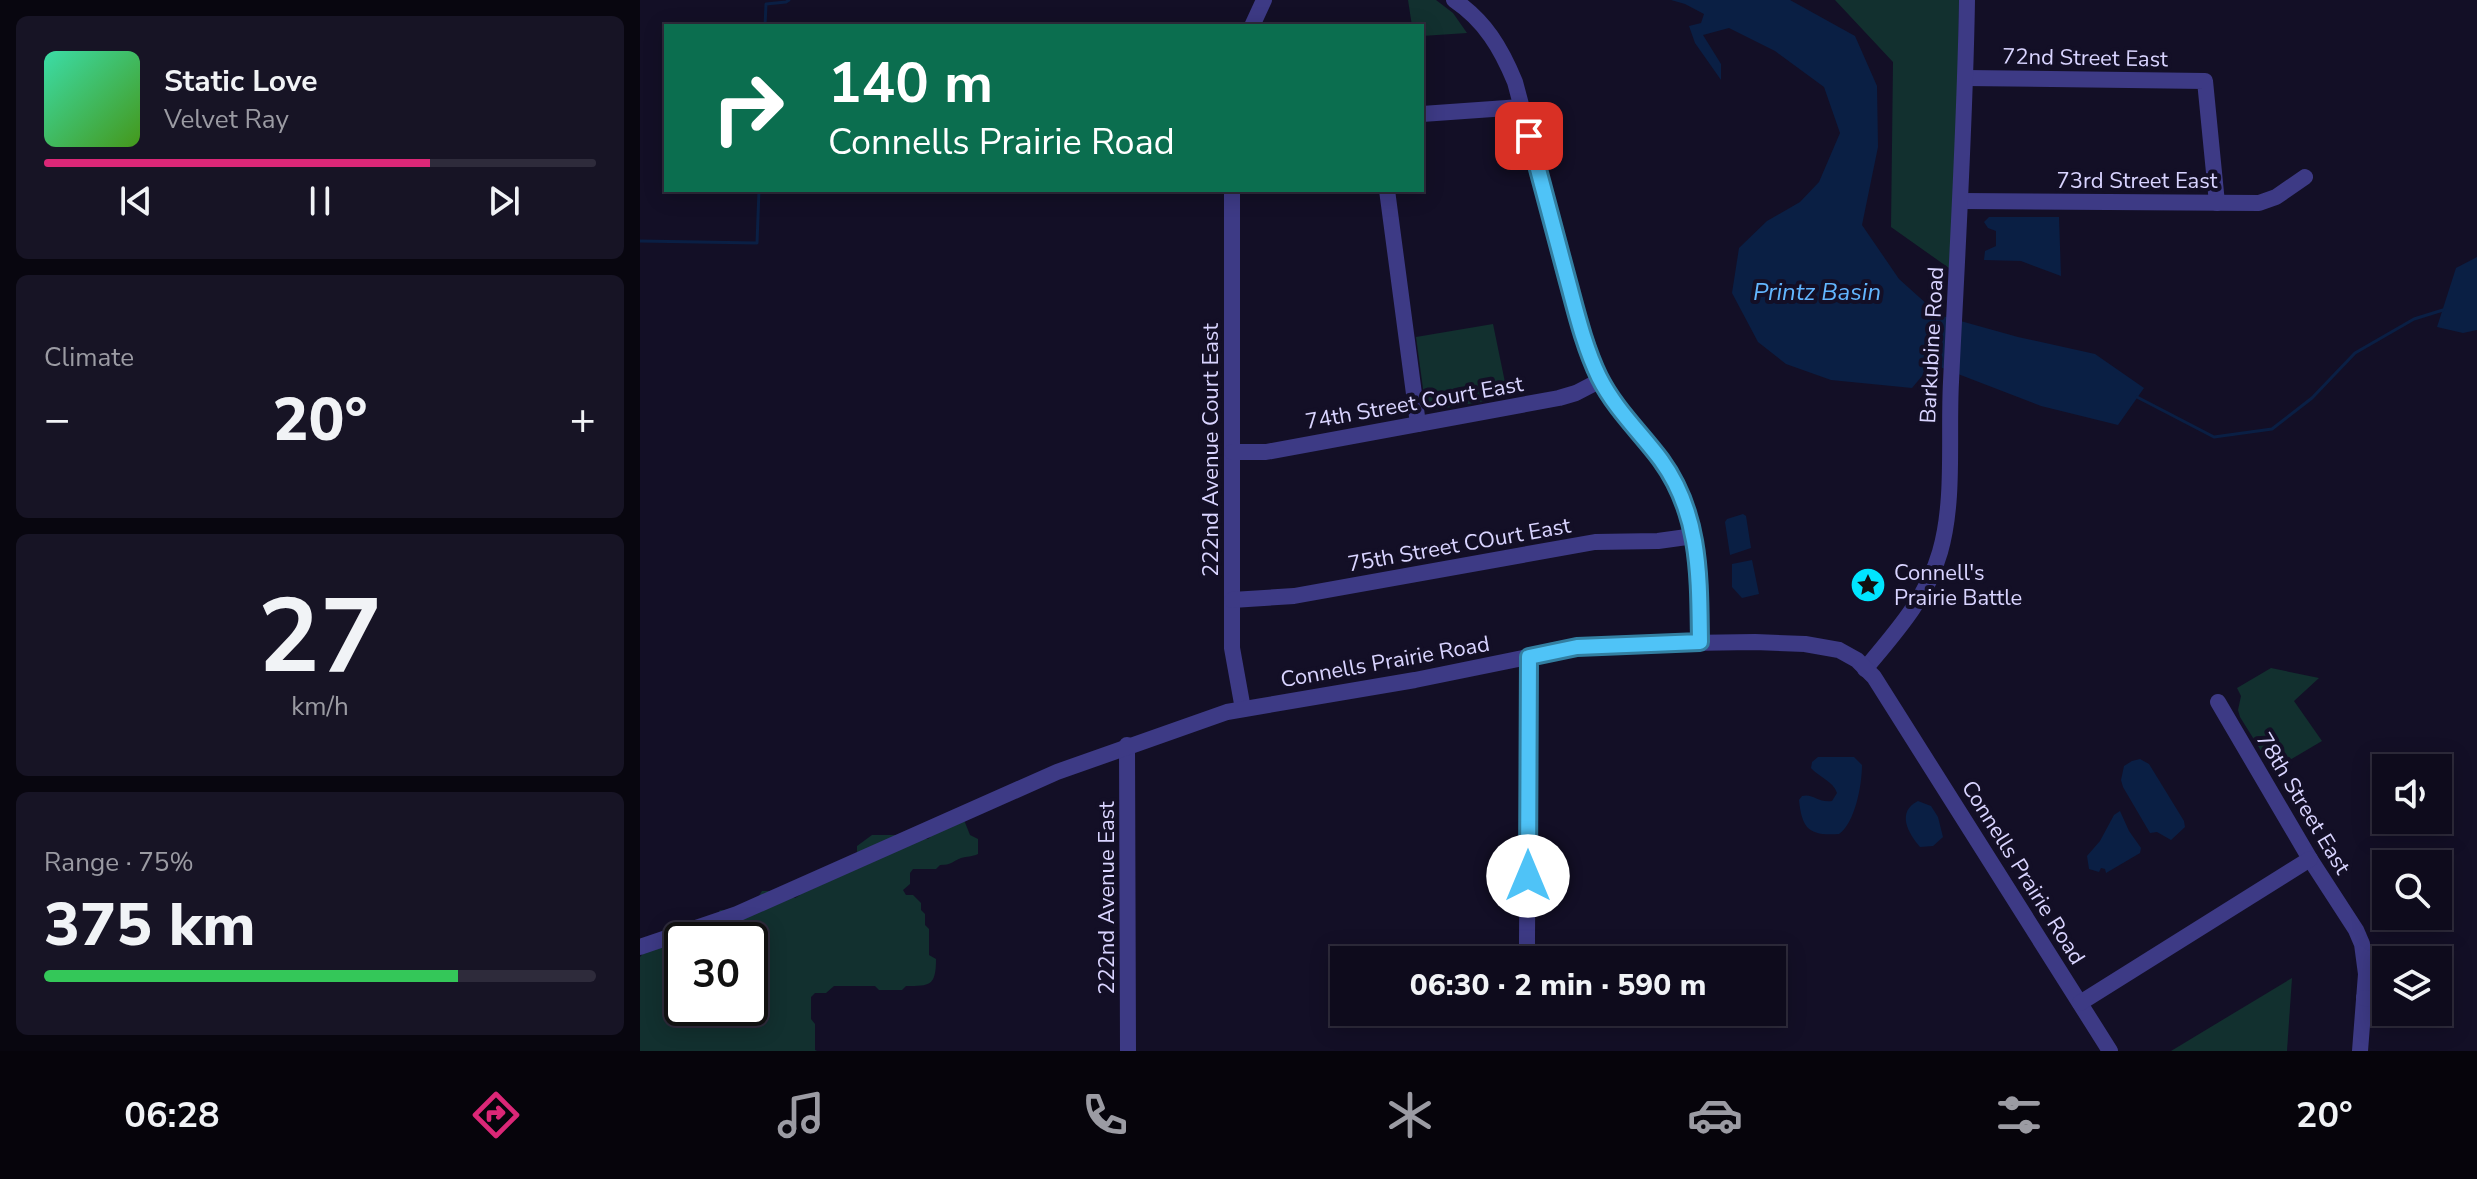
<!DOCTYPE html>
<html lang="en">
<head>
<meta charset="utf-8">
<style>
  body { margin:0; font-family:"Nunito Sans",sans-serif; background:#171425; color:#f1f3f6; height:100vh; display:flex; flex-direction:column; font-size:30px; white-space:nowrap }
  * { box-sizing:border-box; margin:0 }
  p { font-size:26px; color:#9b9ba3 }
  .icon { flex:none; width:44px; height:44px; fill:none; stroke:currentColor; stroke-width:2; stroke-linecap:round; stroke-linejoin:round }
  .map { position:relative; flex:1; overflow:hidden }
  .drawer { display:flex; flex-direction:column; gap:16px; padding:16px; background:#08060f; width:640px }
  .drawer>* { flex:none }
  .hud { position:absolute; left:24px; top:24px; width:760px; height:168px; border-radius:0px; box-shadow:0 4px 20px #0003,0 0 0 2px #2e2b3b; background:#0b6e4f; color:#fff; overflow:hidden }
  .tools { position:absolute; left:1732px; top:754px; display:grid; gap:16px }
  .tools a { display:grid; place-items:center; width:80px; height:80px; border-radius:0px; background:#0e0b1c; box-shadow:0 4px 20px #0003,0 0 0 2px #2e2b3b; font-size:40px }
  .speed { position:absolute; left:24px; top:922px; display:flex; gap:16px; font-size:40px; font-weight:700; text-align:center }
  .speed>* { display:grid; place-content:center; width:104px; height:104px; border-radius:50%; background:#0e0b1c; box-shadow:0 4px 20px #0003,0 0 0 2px #2e2b3b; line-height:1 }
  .speed .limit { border:4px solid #111; border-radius:12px; background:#fff; color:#111 }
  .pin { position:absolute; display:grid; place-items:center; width:68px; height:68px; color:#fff; margin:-34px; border-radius:16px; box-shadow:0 4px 12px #0006 }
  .me { position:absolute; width:88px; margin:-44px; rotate:0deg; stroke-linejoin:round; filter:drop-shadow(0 0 6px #0008) }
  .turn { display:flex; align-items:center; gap:28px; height:168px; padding:0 32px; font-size:36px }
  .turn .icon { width:104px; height:104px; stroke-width:2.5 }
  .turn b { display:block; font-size:56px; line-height:68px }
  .big { font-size:60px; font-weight:800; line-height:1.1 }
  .drawer .tile { flex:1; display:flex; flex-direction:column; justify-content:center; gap:12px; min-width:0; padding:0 28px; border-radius:12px; background:#171425 }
  .drawer .dial { align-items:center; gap:0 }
  .dial b { font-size:104px; line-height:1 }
  .song { display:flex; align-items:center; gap:24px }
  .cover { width:96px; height:96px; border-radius:12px; background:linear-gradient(135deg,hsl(160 70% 55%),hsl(100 70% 35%)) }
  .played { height:8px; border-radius:4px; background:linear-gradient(90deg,#db2777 70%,#2e2b3b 70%) }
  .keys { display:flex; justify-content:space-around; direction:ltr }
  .heat { display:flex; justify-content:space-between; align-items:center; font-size:44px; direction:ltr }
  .charge { height:12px; border-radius:6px; background:linear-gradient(90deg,#34c759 75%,#2e2b3b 0) }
  .trip { position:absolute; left:690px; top:946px; width:456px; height:80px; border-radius:0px; background:#0e0b1c; box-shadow:0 4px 20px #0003,0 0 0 2px #2e2b3b; font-weight:800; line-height:80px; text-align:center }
  .menu { display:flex; height:128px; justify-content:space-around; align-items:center; background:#06040b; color:#9b9ba3 }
  .menu .icon { width:56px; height:56px }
  .menu .on { color:#db2777 }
  .menu b { font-size:36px; color:#f1f3f6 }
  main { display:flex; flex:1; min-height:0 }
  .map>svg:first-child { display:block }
  .green { fill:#12302f }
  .water { fill:#0a1f44 }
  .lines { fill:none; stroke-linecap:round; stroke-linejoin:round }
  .stream { stroke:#0a1f44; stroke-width:3 }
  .minor { stroke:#3d3a85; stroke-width:16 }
  .route-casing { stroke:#337fa1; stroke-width:20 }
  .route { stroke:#4fc3f7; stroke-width:14 }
  .labels { text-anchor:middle; stroke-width:8; stroke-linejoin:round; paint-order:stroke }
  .street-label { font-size:22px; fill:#d9d4ff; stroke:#130f26 }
  .poi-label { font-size:22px; fill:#d9d4ff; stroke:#130f26; text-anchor:start }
  .water-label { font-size:24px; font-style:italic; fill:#62b6ff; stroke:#130f26 }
</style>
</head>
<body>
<main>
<section class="drawer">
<div class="tile">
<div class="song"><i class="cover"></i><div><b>Static Love</b><p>Velvet Ray</p></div></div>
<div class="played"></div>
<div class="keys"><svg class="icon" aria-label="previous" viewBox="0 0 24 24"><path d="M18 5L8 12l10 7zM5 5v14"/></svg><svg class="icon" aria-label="pause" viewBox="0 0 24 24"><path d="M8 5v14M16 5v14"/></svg><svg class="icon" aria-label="next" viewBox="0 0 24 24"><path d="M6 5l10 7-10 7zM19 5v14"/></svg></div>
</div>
<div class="tile"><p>Climate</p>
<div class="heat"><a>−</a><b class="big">20°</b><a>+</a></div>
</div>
<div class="tile dial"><b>27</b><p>km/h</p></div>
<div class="tile"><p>Range · 75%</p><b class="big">375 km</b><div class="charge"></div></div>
</section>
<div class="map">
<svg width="1837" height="1051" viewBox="0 0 1837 1051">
  <rect width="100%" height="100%" fill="#130f26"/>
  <g class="green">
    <polygon points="768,0 796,0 813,13 827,33 782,36 782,26 772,26"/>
    <polygon points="1195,0 1319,0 1316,273 1251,227 1253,62"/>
    <polygon points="853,324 868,397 794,410 788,408 785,403 776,337"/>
    <polygon points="1631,668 1679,678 1654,701 1682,741 1633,770 1600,717 1598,710 1601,696 1597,688"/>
    <path d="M324 820 330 835 338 839V854C332 857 327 856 321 858 311 862 312 865 300 865L296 869H273L270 873V884L263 890 266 895H273L281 903V910L285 914V925L289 929V955L296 959C296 986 290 986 266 986L262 990H239L235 986H194L186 993H175L171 997V1019L175 1024V1050L177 1051H0V957L8 948H42V1008H110V940H50V937L69 929 80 910H110L122 891H137L155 898 160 895V891L217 861V846L232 835H258L262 839H288L300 827Z"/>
    <polygon points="1652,978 1647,1051 1531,1051"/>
  </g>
  <g class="water">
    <polygon points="1031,0 1150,0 1215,36 1237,86 1238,147 1222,225 1259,279 1299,315 1378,337 1455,354 1504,388 1478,425 1401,406 1292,364 1272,388 1191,380 1146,364 1118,342 1092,293 1099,248 1127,221 1160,202 1179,182 1200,133 1184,87 1135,51 1089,28 1063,35 1081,64 1081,80 1055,43 1049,26 1061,23 1064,14 1045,4"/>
    <polygon points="1349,217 1419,217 1421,276 1381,261 1344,260 1345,251 1356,246 1356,231 1348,228 1344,222"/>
    <polygon points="1837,257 1837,330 1823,333 1797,327 1816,268"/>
    <polygon points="1103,514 1106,516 1111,548 1090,555 1085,522 1087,519"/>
    <polygon points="1112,560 1119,594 1102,598 1092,587 1092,564"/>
    <path d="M1178 757H1214L1222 765C1222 785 1215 823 1199 834 1169 836 1162 829 1159 800L1162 796C1173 793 1178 803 1192 801L1197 793C1193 781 1179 777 1171 768L1172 762Z"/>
    <polygon points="1500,759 1509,764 1544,821 1545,827 1531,840 1517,832 1510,833 1483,787 1481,780 1484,766 1492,761"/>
    <path d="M1278 801 1291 806 1298 817 1303 837 1293 846 1280 847C1268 833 1256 812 1278 801Z"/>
    <polygon points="1480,811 1489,831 1501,848 1500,853 1466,873 1465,869 1461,868 1459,872 1449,869 1447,856 1460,841 1474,815"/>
  </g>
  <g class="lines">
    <g class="stream">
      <polyline points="125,26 126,4 146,2 149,0"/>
      <polyline points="0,241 117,243 119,190"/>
      <polyline points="1497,397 1574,437 1632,429 1672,398 1715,353 1774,319 1803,310"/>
    </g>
    <g class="minor">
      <path d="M814 0C845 21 861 48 875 82L936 311 958 375 973 401 1021 461 1035 483 1050 520 1059 572 1060 642"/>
      <polyline points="612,26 624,0"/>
      <polyline points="1325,78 1565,81 1577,203"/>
      <polyline points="782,114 881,107"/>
      <polyline points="592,190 592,648 603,709"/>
      <polyline points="747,190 778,424"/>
      <polyline points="1321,201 1619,203 1636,197 1665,177"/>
      <polyline points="592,452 626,452 919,398 936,393 961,380"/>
      <polyline points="592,600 654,596 955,542 1018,541 1054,536"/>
      <path d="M1225 669C1255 633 1287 598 1300 552 1315 500 1308 437 1311 382 1317 255 1325 128 1327 0"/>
      <polyline points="1578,702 1670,859 1716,930 1722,944 1726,974 1720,1051"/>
      <polyline points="487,745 488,1051"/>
      <polyline points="0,947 97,914 417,772 587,712 775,680 937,647 978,644 1115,642 1165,644 1199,650 1217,660 1234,677 1470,1051"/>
      <polyline points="876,960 887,949 887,939 889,657"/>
      <polyline points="1724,998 1746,999"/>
      <polyline points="1440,1003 1670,859"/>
      <polyline points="858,1012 858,1013"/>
    </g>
  </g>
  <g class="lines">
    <defs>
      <path id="route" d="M888 876 889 657 937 647 1060 642C1059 578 1061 515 1021 460 1000 432 975 409 959 377 944 346 936 311 927 278 914 230 902 183 889 136"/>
    </defs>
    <use href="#route" class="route-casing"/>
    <use href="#route" class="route"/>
  </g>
  <defs>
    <symbol id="sight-disc" viewBox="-11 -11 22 22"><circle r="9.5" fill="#00e5ff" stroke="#130f26"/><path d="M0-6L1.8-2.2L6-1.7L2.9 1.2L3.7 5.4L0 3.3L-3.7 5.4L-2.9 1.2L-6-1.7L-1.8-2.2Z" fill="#111"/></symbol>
  </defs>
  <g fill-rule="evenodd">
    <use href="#sight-disc" x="1208" y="565" width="40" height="40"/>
  </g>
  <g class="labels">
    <g class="street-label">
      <text transform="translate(1445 57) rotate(1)" y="8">72nd Street East</text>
      <text x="1497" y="188">73rd Street East</text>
      <text transform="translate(1291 345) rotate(-87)" y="8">Barkubine Road</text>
      <text transform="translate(774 402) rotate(-10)" y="8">74th Street Court East</text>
      <text transform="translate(570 450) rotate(-90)" y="8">222nd Avenue Court East</text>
      <text transform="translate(819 544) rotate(-10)" y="8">75th Street COurt East</text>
      <text transform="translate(745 661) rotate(-10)" y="8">Connells Prairie Road</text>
      <text transform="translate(1664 803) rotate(59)" y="8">78th Street East</text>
      <text transform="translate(1384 872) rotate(58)" y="8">Connells Prairie Road</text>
      <text transform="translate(466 898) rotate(-90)" y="8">222nd Avenue East</text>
    </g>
    <g class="poi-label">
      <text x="1254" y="580">Connell's<tspan x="1254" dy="25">Prairie Battle</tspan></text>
    </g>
    <g class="water-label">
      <text x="1177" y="300">Printz Basin</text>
    </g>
  </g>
</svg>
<div class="tools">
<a><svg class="icon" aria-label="sound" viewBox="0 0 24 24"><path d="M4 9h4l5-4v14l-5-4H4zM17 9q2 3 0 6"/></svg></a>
<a><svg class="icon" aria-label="search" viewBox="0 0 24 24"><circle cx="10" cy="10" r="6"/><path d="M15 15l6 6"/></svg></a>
<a><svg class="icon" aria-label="layers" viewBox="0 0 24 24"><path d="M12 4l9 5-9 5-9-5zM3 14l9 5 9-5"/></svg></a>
</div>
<div class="speed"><div class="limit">30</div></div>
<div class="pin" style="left:889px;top:136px;background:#d93025"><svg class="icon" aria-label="arrive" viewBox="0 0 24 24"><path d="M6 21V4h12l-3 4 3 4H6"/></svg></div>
<svg class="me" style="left:888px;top:876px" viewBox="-20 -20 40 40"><circle r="19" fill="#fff"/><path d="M0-13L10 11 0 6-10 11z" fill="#4fc3f7"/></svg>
<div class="trip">06:30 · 2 min · 590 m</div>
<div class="hud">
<div class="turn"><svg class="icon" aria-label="right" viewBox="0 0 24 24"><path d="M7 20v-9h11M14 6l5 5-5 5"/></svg><div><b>140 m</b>Connells Prairie Road</div></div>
</div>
</div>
</main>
<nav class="menu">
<b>06:28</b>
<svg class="icon on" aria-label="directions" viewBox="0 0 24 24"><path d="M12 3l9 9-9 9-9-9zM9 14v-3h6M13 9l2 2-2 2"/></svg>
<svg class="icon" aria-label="music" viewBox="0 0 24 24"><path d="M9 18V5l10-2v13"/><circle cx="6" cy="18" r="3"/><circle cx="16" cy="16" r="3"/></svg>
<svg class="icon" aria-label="phone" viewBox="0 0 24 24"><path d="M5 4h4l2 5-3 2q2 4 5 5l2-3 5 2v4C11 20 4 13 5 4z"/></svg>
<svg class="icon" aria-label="climate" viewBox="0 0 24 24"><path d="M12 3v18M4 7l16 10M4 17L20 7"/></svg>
<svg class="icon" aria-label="car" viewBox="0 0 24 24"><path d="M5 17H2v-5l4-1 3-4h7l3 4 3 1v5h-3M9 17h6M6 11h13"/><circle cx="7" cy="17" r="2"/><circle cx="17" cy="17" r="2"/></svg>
<svg class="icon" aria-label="filters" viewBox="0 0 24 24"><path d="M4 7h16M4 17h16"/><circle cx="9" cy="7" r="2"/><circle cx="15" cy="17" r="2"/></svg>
<b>20°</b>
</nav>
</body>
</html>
